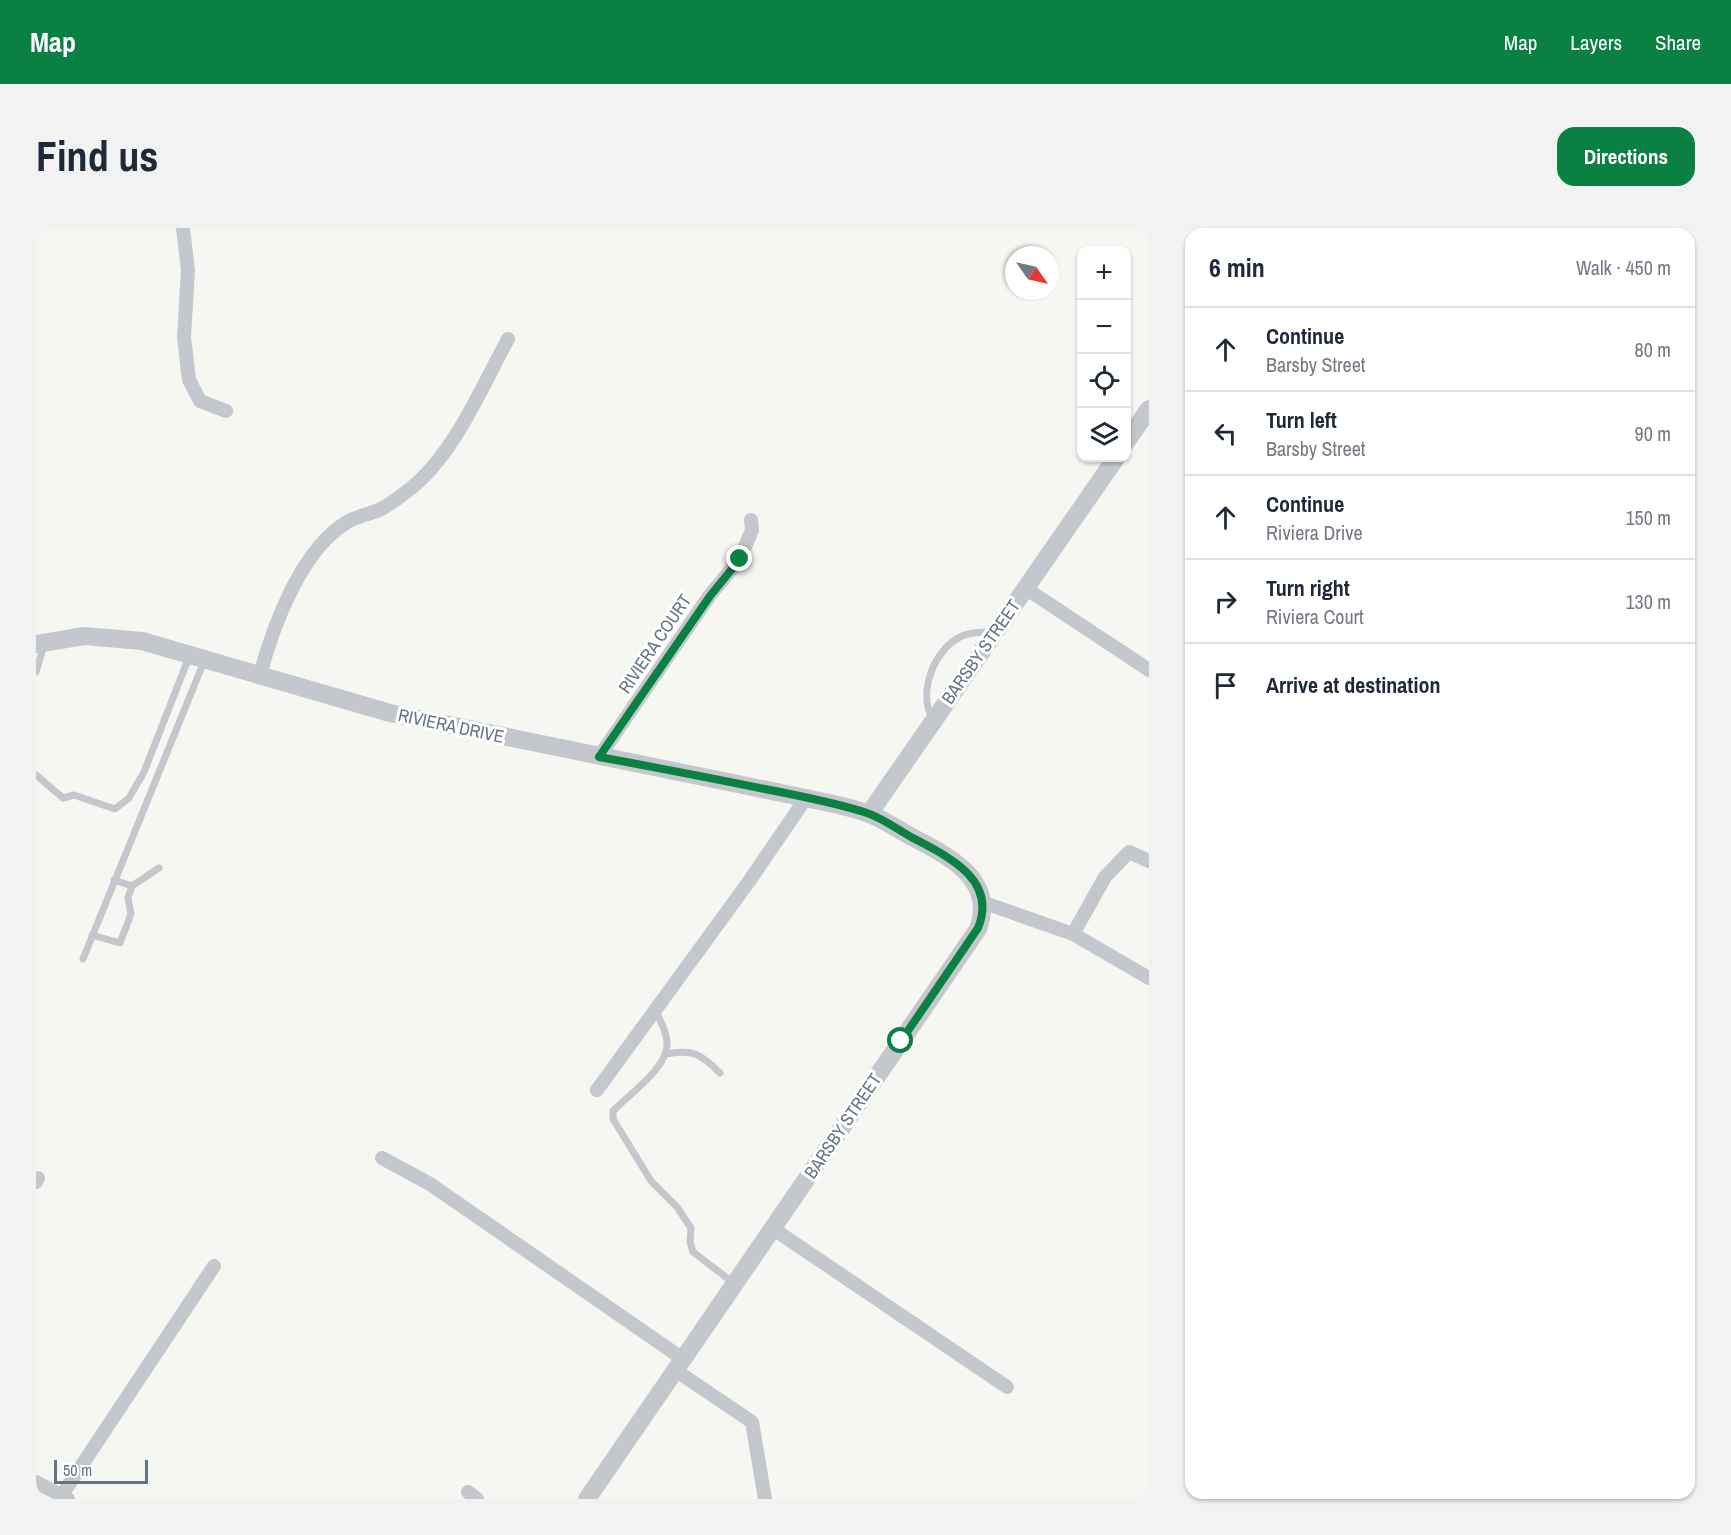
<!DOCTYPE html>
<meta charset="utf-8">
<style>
body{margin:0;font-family:"Archivo Narrow",sans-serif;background:#f2f2f3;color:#1f2937}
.controls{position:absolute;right:18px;top:18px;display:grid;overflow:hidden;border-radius:12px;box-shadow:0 2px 4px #0004}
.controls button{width:54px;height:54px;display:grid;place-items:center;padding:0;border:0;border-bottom:2px solid #e0e1e3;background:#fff;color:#1f2937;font:30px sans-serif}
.compass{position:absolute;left:969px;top:18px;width:54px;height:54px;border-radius:50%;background:#fff;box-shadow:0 2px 4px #0004;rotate:124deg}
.scale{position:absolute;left:18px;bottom:15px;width:94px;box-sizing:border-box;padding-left:6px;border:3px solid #647485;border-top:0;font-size:16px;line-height:21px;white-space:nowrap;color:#647485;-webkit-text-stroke:4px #fff;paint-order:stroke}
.stop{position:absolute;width:18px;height:18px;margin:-14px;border:4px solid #0b8043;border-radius:50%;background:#fff}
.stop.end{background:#0b8043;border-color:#fff;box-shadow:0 2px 6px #0008}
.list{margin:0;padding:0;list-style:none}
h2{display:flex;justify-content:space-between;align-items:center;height:78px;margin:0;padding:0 24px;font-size:26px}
h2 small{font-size:20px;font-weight:400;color:#747a83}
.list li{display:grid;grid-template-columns:39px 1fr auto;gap:18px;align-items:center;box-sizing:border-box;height:84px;padding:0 24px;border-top:2px solid #e0e1e3}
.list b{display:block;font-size:22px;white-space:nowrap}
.list p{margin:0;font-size:20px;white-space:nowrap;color:#747a83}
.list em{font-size:20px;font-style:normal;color:#747a83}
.icon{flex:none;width:33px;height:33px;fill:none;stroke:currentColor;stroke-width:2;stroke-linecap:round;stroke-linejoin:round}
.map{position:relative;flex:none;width:1113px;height:1271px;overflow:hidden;border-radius:18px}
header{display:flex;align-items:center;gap:36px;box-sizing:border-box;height:84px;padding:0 30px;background:#0b8043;color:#fff}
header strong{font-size:28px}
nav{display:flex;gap:33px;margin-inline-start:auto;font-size:21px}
.intro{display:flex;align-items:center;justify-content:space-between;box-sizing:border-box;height:144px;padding:0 36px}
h1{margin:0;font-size:42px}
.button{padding:15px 27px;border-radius:18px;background:#0b8043;color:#fff;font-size:21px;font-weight:700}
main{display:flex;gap:36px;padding:0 36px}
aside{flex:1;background:#fff;border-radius:18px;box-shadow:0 2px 4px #0004}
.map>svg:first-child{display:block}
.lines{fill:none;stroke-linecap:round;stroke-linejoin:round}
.service{stroke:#c4c7cb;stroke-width:7}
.minor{stroke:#c4c7cb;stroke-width:14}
.tertiary{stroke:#c4c7cb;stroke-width:18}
.route{stroke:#0b8043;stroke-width:8}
.labels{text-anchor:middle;stroke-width:6;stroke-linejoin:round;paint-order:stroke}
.street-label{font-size:18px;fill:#647485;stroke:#fff}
</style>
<header>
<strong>Map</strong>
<nav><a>Map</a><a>Layers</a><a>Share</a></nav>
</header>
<div class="intro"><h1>Find us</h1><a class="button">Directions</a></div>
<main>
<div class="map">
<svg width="1113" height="1271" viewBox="0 0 1113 1271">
<rect width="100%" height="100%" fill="#f6f6f3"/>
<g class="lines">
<path class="service" d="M 0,444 L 8,417
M 896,490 C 882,464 898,422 924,409 C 933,404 946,404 956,404
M 0,547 L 27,570 L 38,567 L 79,581 L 93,570 L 108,544 L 153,429
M 78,652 L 96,658
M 56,707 L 84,715 L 95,686 L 92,670 L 96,658 L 123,640
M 47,731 L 169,431
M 619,781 C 623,791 630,802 631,813 C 634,839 593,866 577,883 L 577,891 L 615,953 L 641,979 L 655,1000 L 654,1014 L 657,1024 L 699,1056
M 630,826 C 657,821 665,826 684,845"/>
<path class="minor" d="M 147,0 L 152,42 L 148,109 L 153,152 L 164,173 L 190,183
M 989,360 L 1113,442
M 224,447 C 237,398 266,319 313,293 C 324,287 336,286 347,280 C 358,274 370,264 380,256 C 420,221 447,157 472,111
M 563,529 L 674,367 L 704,331 L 716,302 L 715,292
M 946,674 L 1037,706 L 1113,750
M 1037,706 L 1069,649 L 1093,624 L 1113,633
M 561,862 L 714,652 L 770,570
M 346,930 L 394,956 L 647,1131
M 0,954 L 2,950
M 736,1000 L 971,1159
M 639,1142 L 716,1194 L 729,1271
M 0,1254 L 32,1271
M 432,1264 L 441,1271
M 26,1267 L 178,1038"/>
<path class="tertiary" d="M 1090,214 L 1113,181
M 0,416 L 48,408 L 106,413 L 354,485 L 770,570 C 791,575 813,578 833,586 C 847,591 861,601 874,608 C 910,627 961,650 942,701 L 551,1271
M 833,586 L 1080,230"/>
</g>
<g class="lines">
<path class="route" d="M 704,331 L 674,368 L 563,529 C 618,539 674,550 729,561 C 763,568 798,574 831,585 C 846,590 861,601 875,609 C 911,628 962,651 942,700 L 865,813"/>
</g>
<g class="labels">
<g class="street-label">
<text transform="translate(619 416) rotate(-56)" y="6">RIVIERA COURT</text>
<text transform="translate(945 424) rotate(-55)" y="6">BARSBY STREET</text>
<text transform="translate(415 498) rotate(12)" y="6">RIVIERA DRIVE</text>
<text transform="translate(807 898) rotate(-56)" y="6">BARSBY STREET</text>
</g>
</g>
</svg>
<div class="controls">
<button>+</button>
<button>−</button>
<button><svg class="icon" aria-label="locate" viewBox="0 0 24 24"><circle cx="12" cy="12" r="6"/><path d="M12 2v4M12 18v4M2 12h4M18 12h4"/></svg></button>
<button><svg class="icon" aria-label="layers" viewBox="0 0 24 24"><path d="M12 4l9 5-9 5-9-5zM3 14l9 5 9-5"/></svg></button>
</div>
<svg class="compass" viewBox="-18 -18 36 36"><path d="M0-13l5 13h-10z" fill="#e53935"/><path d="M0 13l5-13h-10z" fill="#747a83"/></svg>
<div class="scale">50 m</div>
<div class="stop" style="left:865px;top:813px"></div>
<div class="stop end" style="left:704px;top:331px"></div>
</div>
<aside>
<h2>6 min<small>Walk · 450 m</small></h2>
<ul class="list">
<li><svg class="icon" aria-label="ahead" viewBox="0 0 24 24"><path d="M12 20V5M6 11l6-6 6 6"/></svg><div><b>Continue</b><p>Barsby Street</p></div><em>80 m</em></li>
<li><svg class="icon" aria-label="left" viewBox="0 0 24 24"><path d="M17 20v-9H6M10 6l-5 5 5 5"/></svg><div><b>Turn left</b><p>Barsby Street</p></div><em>90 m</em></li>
<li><svg class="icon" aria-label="ahead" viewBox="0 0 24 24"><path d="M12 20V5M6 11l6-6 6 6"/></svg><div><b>Continue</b><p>Riviera Drive</p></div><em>150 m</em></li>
<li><svg class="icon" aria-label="right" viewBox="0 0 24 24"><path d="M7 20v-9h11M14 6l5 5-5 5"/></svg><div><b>Turn right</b><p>Riviera Court</p></div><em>130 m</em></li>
<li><svg class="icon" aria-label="arrive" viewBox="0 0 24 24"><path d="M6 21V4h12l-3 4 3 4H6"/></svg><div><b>Arrive at destination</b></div></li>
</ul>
</aside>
</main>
